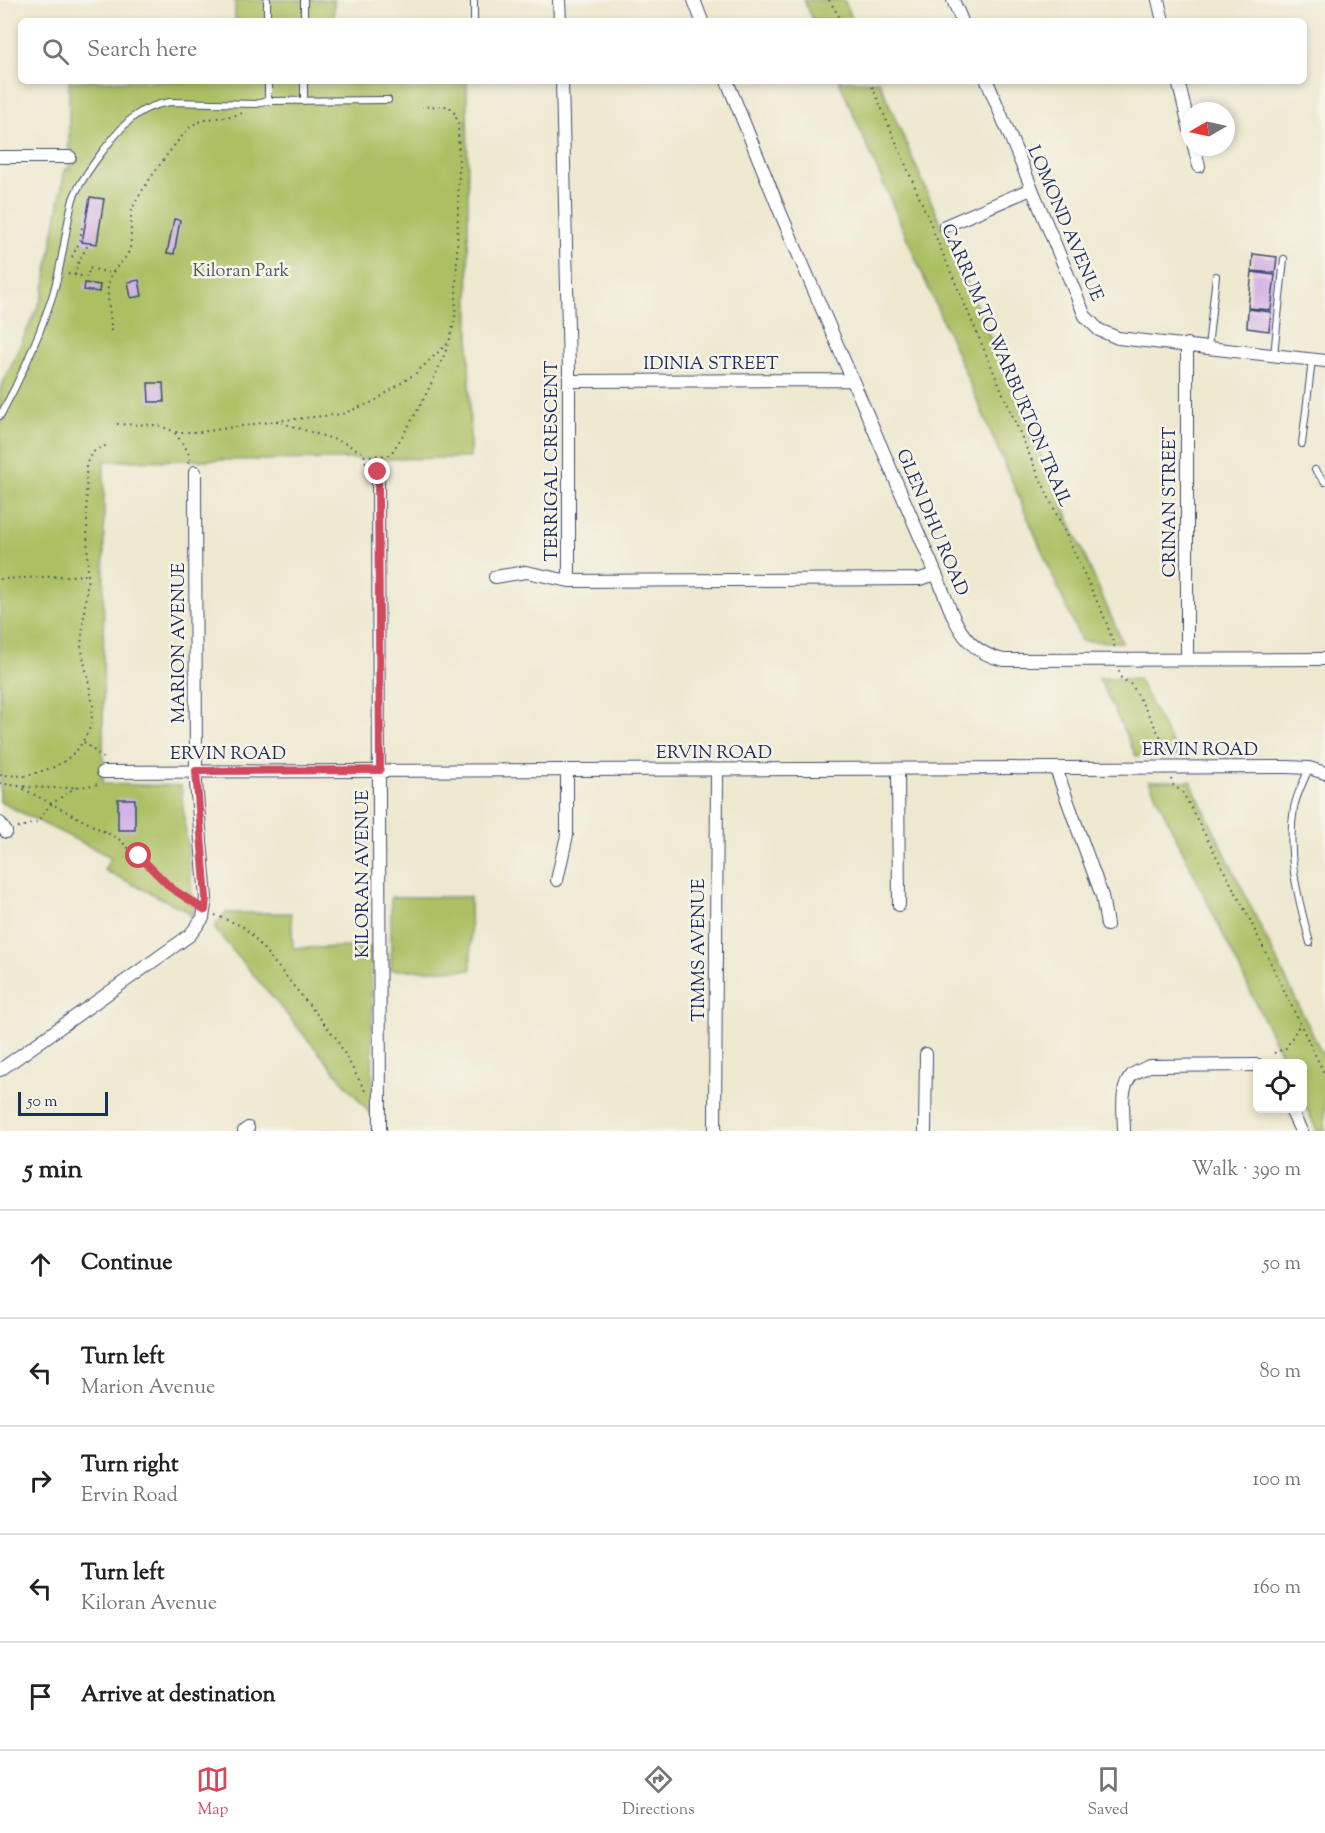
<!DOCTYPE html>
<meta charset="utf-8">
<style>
body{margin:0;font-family:"Sorts Mill Goudy",serif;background:#f6f6f6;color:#202124}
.controls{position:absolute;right:18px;bottom:18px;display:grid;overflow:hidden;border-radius:9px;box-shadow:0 3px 9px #0003}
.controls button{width:54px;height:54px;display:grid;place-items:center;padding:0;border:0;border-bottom:2px solid #e0e0e0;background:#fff;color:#202124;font:30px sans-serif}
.compass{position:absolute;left:1181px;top:102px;width:54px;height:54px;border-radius:50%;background:#fff;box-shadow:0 3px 9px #0003;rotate:261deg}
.scale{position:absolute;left:18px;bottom:15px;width:90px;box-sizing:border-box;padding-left:6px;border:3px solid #1b2f5e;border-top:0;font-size:16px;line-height:21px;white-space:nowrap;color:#1b2f5e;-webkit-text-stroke:4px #f7f3e8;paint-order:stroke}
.stop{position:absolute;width:18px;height:18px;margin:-14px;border:4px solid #d1495b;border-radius:50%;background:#fff}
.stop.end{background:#d1495b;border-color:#fff;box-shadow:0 2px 6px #0008}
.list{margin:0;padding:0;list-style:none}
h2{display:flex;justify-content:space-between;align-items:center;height:78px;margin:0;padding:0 24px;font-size:26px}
h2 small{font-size:20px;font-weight:400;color:#757577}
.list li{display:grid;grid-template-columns:39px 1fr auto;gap:18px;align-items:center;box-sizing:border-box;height:108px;padding:0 24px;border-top:2px solid #e0e0e0}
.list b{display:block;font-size:22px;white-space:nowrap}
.list p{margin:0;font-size:20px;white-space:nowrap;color:#757577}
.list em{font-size:20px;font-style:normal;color:#757577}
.icon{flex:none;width:33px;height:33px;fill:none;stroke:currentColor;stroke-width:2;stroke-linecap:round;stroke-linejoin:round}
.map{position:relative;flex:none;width:1325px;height:1131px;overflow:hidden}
.search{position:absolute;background:#fff;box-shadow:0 3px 9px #0003;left:18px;right:18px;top:18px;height:66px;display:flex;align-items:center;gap:15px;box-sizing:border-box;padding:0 21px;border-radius:9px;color:#757577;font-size:22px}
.sheet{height:618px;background:#fff}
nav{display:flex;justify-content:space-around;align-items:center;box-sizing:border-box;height:84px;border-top:2px solid #e0e0e0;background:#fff;font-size:16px;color:#757577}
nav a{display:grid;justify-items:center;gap:3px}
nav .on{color:#d1495b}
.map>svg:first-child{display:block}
.green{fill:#acc064;stroke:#647861;stroke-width:1.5}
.building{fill:#d3b2e6}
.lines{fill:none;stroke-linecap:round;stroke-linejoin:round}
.service-casing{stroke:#3b4b6f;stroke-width:8}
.minor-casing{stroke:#3b4b6f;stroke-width:14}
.path{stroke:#3b4b6f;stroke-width:2;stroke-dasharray:1.5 4.5;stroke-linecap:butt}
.service{stroke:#fff;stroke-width:6}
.minor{stroke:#fff;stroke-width:12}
.route{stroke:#d1495b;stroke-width:8}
.labels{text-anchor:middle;stroke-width:5;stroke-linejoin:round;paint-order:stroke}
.street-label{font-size:18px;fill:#1b2f5e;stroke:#f7f3e8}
.park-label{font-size:18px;fill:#465a60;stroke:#f7f3e8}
</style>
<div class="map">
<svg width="1325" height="1131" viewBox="0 0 1325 1131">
<rect width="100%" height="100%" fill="#f7f3e8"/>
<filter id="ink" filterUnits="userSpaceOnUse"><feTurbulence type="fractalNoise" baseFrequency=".0167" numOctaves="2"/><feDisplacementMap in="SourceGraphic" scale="12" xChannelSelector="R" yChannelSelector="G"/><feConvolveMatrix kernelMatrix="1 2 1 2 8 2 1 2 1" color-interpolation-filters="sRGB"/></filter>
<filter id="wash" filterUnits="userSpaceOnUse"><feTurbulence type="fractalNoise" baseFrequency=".008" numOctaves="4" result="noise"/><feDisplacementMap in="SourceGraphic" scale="24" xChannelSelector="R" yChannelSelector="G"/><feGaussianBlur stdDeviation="1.35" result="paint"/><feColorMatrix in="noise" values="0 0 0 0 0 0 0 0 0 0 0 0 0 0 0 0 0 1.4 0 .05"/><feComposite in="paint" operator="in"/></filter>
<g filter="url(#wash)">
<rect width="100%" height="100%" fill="#eee8cf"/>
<path class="green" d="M 235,0 L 334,0 L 334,21 L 235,21 Z
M 804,0 L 844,0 L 853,21 L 813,21 Z
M 69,81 L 467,81 L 470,458 L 104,461 L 103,784 L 181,786 L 194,912 L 190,917 L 189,912 L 104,870 L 111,857 L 0,802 L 0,390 L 43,295 L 65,169 L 69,169 Z
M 839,81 L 879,81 L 1122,642 L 1081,641 Z
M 1099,678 L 1138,679 L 1178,755 L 1136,756 Z
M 1149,781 L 1190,781 L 1325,1060 L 1325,1131 L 1317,1131 L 1303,1100 L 1302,1064 L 1285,1063 Z
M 391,897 L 470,897 L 471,970 L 391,970 Z
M 225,913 L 291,913 L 293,948 L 371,947 L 373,1117 L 214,928 Z"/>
<g id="blocks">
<path class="building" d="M 90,197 L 104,199 L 97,244 L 82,242 Z
M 174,219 L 180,220 L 174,254 L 167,253 Z
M 1253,254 L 1277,257 L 1275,273 L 1252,271 Z
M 1252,272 L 1275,275 L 1271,310 L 1248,308 Z
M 139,280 L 142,296 L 131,298 L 128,282 Z
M 85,283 L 100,285 L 99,292 L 84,290 Z
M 1248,309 L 1271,312 L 1269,331 L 1247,328 Z
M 148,383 L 163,383 L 164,402 L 149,402 Z
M 118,799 L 135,799 L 135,830 L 118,830 Z"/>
</g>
</g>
<g filter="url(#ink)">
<use href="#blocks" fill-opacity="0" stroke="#3b4b6f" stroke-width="1.5"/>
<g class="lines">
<g class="service-casing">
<path id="service" d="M 267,0 L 267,21
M 304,0 L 304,21
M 474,21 L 474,0
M 268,81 L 268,101
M 304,81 L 304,101
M 1208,347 L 1216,276
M 1274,355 L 1284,259
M 0,416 C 20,380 37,341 50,303 C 62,270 64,236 72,203 C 76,183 119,127 136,115 C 146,107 158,104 170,102 L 256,104 L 268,101 L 388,100
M 1302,444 L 1312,360
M 1315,470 L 1325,482
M 1309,768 C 1304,781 1296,795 1294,808 C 1286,854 1298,898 1310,943"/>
</g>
<g class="minor-casing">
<path id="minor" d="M 559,0 L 560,21
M 694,0 L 702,21
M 953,0 L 962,21
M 1158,0 L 1163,21
M 562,81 L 569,370 L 569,581 L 920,579 L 936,574
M 727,81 L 781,214 L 936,574 C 953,613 958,650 1004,660 L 1325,659
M 987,81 L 1085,316 L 1099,330 L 1118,338 L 1325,361
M 1178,81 L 1190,130
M 1194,147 L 1199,166
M 0,157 L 70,157
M 945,226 L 1031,189
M 569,381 L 852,380
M 378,472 L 380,1131
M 495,577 L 526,572 L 569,581
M 1187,659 L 1187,344
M 898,769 L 899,905
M 1056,769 L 1102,896 L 1107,925
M 103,772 L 1287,767 L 1309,768 L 1325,773
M 0,823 L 6,832
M 557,880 L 567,835 L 567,771
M 0,1070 L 190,935 L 203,918 L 206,898 L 196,783 L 195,472
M 1290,1108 L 1301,1131
M 244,1131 L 248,1128
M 715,1131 L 717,770
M 925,1131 L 926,1054
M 1124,1131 C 1124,1114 1119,1088 1132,1075 C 1137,1071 1144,1069 1149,1066 L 1258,1065"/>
</g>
<path class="path" d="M 829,0 L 842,21
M 870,81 L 932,227
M 934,233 L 1032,461 L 1106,621 L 1115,648
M 72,257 L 80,241 L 82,227
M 68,274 L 88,277 L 89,268 L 111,273
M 75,275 L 77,265 L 89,243
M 111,331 C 112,314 105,298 109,281 C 112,268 124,263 129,251 C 133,240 129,223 132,210 C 136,196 181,133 193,125 C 207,116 227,119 242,113
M 276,421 L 342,442 L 364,453 L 366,464
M 117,424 L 158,425 L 175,432 L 201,432 L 275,421 L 342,414 L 373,402 L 416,373 L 449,342 L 455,319 L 456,296 L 459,167 L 458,124 L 455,114 L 449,106 L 422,107
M 175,433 L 188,451 L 191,462 L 183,462
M 364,456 L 390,455 C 414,419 432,386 448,345
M 0,579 L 88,575
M 1119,671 L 1121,678 L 1132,685 L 1165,745 L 1168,756
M 84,742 L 105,760
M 0,775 L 27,776 L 54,767 L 65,761 L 79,748 L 91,726 L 93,705 L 81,646 L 88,575 L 86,467 C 89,453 96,448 109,445
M 1171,779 L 1172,784 L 1183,793 L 1248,916 L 1325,1075
M 0,783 C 32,789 67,790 99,784
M 18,786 L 120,840 L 170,888 L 194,903
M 18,828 L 37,822 L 50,805 L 76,787
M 215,915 L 242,926 L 252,935 L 336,1038 L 365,1091 L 368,1094
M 1274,1053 L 1286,1048 L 1300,1024"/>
<use href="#service" class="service"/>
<use href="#minor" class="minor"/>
</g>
</g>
<g class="lines" filter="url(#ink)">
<path class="route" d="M 139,856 L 171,888 L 205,910 L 206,898 L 196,771 L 380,770 L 378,472"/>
</g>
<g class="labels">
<g class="street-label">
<text transform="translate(1066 223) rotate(67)" y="6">LOMOND AVENUE</text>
<text x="711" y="369">IDINIA STREET</text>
<text transform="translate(1007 365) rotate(67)" y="6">CARRUM TO WARBURTON TRAIL</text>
<text transform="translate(551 461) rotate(-90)" y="6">TERRIGAL CRESCENT</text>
<text transform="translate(1169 502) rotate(-90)" y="6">CRINAN STREET</text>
<text transform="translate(933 522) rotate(67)" y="6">GLEN DHU ROAD</text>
<text transform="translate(178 643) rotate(-90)" y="6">MARION AVENUE</text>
<text x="1200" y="755">ERVIN ROAD</text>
<text x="714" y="758">ERVIN ROAD</text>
<text x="228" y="759">ERVIN ROAD</text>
<text transform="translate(362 874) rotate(-90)" y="6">KILORAN AVENUE</text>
<text transform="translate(698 950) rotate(-90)" y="6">TIMMS AVENUE</text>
</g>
<g class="park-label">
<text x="241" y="276">Kiloran Park</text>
</g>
</g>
</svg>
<div class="controls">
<button><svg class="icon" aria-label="locate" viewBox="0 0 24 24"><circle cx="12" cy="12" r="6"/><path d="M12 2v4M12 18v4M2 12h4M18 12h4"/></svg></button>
</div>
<svg class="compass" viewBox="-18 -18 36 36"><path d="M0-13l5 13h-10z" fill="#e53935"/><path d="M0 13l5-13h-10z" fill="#757577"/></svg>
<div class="scale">50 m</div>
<div class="stop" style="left:139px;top:856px"></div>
<div class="stop end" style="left:378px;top:472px"></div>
<div class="search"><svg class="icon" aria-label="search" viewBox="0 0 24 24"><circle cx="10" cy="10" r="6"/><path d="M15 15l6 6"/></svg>Search here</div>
</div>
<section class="sheet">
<h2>5 min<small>Walk · 390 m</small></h2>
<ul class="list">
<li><svg class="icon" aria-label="ahead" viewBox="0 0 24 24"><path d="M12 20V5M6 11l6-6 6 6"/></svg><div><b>Continue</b></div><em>50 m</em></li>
<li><svg class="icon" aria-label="left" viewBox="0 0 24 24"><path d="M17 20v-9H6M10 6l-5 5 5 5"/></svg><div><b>Turn left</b><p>Marion Avenue</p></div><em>80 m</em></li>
<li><svg class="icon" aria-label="right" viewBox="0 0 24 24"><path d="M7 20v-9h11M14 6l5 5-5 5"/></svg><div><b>Turn right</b><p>Ervin Road</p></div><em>100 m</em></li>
<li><svg class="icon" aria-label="left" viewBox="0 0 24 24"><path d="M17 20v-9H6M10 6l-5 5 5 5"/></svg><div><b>Turn left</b><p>Kiloran Avenue</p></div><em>160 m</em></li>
<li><svg class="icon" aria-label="arrive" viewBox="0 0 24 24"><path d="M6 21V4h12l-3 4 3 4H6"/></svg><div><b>Arrive at destination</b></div></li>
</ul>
</section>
<nav>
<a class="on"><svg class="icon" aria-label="map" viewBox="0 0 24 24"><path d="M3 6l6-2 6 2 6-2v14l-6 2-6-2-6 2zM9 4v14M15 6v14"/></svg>Map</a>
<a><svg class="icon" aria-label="directions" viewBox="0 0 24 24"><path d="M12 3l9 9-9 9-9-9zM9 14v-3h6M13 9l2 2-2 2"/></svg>Directions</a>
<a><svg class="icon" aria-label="saved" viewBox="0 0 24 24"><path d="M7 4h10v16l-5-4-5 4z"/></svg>Saved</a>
</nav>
